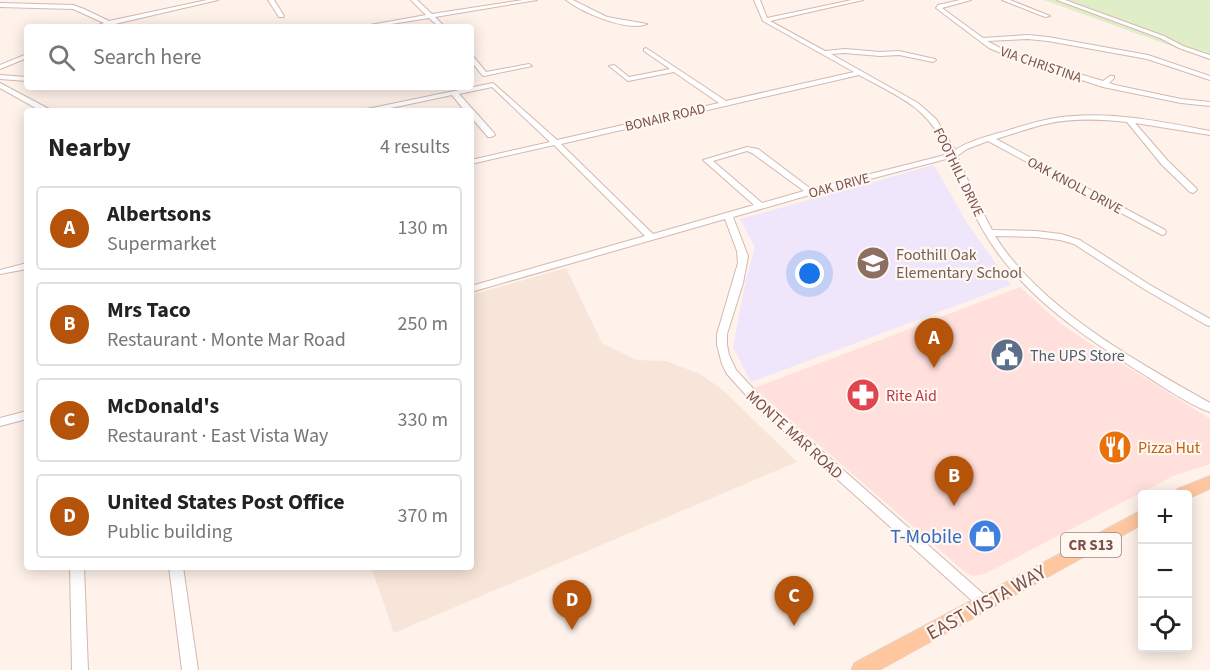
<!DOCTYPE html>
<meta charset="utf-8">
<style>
body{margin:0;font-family:"Source Sans 3",sans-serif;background:#f6f6f6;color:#222}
.controls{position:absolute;right:18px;bottom:18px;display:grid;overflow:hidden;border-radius:6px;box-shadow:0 3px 15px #0003}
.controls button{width:54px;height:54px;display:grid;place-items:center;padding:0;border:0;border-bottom:2px solid #e0e0e0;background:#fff;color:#222;font:30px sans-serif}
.you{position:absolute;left:810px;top:274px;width:21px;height:21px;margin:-15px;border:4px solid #fff;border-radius:50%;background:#1a73e8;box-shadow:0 0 0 9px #1a73e833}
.badge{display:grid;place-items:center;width:39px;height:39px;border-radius:50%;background:#b45309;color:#fff;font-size:20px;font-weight:700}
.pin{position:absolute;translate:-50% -50px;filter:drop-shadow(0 2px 3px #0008)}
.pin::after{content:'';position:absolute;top:32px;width:21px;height:18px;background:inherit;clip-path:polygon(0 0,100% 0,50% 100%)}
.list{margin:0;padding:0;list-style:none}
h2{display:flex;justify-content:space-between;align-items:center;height:78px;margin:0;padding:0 24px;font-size:26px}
h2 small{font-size:20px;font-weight:400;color:#767676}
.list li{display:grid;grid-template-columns:39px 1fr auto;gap:18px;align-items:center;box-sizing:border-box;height:84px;margin:0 12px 12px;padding:0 12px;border:2px solid #e0e0e0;border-radius:6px}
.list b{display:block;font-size:22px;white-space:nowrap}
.list p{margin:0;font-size:20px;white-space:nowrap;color:#767676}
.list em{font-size:20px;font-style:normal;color:#767676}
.icon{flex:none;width:33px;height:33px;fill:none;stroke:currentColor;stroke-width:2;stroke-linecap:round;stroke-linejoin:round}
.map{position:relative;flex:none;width:1210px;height:670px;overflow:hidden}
.search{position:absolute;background:#fff;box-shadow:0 3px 15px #0003;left:24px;top:24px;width:450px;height:66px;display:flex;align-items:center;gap:15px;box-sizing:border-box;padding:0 21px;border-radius:6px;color:#767676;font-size:22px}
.panel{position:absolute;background:#fff;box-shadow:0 3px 15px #0003;left:24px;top:108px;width:450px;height:462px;border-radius:6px}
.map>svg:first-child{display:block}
.residential{fill:#f8e5da}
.commercial{fill:#ffe0dd}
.education{fill:#efe6fb}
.green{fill:#dfeec6}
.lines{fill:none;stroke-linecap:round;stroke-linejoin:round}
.minor-casing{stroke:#d4b8b0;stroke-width:2}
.major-casing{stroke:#dacecc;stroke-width:1}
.minor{fill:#fff;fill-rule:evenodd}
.major{fill:#ffc7a0;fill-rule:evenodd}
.labels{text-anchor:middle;stroke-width:4.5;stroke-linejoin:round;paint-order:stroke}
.far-street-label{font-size:14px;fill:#7c514a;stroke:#fff7f2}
.shield{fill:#fff7f2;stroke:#a3837c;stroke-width:1.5}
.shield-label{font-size:15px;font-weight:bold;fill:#7c514a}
.education-label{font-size:16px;fill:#785e54;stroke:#fff7f2;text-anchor:start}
.service-label{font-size:16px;fill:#4e5e75;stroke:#fff7f2;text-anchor:start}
.health-label{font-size:16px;fill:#be3a42;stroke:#fff7f2;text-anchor:start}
.street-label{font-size:16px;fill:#7c514a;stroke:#fff7f2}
.food-label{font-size:16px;fill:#c56008;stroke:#fff7f2;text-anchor:start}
.near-shop-label{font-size:20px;fill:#366cbe;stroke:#fff7f2;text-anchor:end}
.near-street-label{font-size:20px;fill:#7c514a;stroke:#fff7f2}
</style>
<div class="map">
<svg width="1210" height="670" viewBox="0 0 1210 670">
<rect width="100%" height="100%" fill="#fef2ea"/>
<path class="residential" d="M 566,268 L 602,343 L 637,360 L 666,361 L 700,374 L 723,390 L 797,462 L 394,633 L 371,567 L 471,567 L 471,295 Z"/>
<path class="commercial" d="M 1020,287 L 1060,323 L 1083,339 L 1210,419 L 1210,464 L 1173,476 L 985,574 L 973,576 L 966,573 L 754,388 Z"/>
<path class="education" d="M 934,165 L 967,223 L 1011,285 L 751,382 L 733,347 L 746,279 L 755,247 L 740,219 Z"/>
<path class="green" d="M 1044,0 L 1210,0 L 1210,60 Z"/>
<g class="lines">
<g class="minor-casing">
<path id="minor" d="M 207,0 L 218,0 L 102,27 L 93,27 L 104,23 L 73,9 L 0,7 L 0,3 L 73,5 L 84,9 L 109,21 Z
M 268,0 L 274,0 L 284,16 L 283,17 L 279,17 Z
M 411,0 L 417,0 L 432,14 L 523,0 L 537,0 L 435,17 L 445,27 L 439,27 L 429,18 L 373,27 L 359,27 L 426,15 Z
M 566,0 L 573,0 L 607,17 L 647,24 C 627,32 583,13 566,0 Z
M 754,0 L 760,0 L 767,18 L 852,0 L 863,0 L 770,21 L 825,51 L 845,49 L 880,52 L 899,51 L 935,59 L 936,60 L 933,62 L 899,55 L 880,56 L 845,53 L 831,54 L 918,103 L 936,119 L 955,150 C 969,141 985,137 1002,132 C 1019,127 1037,121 1055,118 C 1106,110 1160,121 1210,131 L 1210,135 L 1135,123 L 1168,161 L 1196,188 L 1197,190 L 1193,193 L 1190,192 L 1162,165 L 1127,122 C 1100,119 1073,118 1046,124 C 1029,128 1013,134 996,139 L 1165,230 L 1166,232 L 1165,234 L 1162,235 L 988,141 L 967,149 L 957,156 L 978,203 L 992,230 L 1036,231 L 1061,234 L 1080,240 L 1150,285 L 1210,319 L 1210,326 L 1206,325 L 1144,289 L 1074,244 L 1060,240 L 1036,237 L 995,236 C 1041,309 1136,361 1210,403 L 1210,412 C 1191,406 1160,385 1143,374 C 1086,338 1026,298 989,240 C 973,215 962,186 950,158 L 813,194 L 733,217 L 748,256 L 743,283 L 727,334 L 727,345 L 729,355 L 736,370 L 762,398 L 989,599 L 991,603 L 989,607 L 984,609 L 979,607 L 754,404 L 727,374 L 722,364 L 717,345 L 717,334 L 738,263 L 737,251 L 725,219 L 471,292 L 471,286 L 645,236 L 554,145 L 471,164 L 471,160 L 550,142 L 492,87 L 459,94 L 494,133 L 495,135 L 491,137 L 488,137 L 471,117 L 471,111 L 465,111 L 452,95 L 377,111 L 363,111 L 367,109 L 493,83 L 557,140 L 719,103 L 674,72 L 628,81 L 609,66 L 614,65 L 629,77 L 670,69 L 644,51 L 644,49 L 646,48 L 726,101 L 854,72 L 763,21 ZM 859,75 C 902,99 928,106 949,154 L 811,189 L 758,149 L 747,147 L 703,160 L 754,205 L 653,234 L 561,144 ZM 747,151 L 752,153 L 804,191 L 762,203 L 713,161 Z
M 960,0 L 971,0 L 942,8 L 983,38 L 1028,35 L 1048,37 L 1148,55 L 1210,76 L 1210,80 L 1147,59 L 1048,41 L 1028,39 L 987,41 L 1012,54 L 1103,81 L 1110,76 L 1114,76 L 1114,78 L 1109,83 L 1115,85 L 1181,99 L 1210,102 L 1210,106 L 1181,103 L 1103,87 L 1008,56 L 989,48 L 936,8 L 938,5 Z
M 1002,0 L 1010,0 L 1050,16 L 1045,17 Z
M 1057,0 L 1065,0 L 1164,36 L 1183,46 L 1210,55 L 1210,59 L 1179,48 L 1160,38 Z
M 27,54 L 27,58 L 0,69 L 0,65 Z
M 471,55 L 473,56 L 486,72 L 529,64 L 532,66 L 484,76 L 482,75 L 471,61 Z
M 0,75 L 27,77 L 27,81 L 0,79 Z
M 0,83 L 49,109 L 50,111 L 41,111 L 0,88 Z
M 27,263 L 27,269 L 0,274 L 0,270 Z
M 27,411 L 27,419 L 0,426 L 0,418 Z
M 70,567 L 84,567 L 88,670 L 72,670 Z
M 169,567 L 183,567 L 198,670 L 182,670 Z"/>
</g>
<g class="major-casing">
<path id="major" d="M 1210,476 L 1210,489 L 1188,499 L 1188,494 L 1175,494 L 1177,489 Z
M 1142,510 L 1142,525 L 880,670 L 851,670 L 854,663 Z"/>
</g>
<use href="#minor" class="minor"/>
<use href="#major" class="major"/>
</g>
<defs>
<g id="school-disc" transform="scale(1.725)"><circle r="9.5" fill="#8d6e63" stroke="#fff7f2"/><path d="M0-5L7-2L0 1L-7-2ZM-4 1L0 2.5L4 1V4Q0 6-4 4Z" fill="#fff"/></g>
<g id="civic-disc" transform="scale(1.725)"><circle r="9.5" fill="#5c6f8a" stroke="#fff7f2"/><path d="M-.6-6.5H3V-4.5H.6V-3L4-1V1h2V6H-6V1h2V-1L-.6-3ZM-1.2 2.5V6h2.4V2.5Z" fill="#fff"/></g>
<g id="pharmacy-disc" transform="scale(1.725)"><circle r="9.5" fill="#e0444e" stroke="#fff7f2"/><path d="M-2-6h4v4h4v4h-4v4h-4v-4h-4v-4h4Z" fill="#fff"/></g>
<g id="restaurant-disc" transform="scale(1.725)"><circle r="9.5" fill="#e8710a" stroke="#fff7f2"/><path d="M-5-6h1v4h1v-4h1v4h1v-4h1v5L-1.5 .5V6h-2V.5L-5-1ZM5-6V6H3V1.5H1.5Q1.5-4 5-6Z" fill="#fff"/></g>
<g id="shop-disc" transform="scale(1.725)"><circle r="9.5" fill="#3f7fe0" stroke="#fff7f2"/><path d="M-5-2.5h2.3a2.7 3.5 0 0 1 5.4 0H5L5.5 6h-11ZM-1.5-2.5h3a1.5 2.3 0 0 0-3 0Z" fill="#fff"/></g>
</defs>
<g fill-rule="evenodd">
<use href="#school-disc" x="873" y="263"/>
<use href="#civic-disc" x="1007" y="355"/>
<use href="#pharmacy-disc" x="863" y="395"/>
<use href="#restaurant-disc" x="1115" y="447"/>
<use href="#shop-disc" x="985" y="536"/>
</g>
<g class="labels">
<g class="far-street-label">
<text transform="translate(1041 64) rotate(19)" y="5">VIA CHRISTINA</text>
<text transform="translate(665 117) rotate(-13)" y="5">BONAIR ROAD</text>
<text transform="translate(959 172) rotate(64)" y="5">FOOTHILL DRIVE</text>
<text transform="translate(839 185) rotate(-15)" y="5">OAK DRIVE</text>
<text transform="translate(1075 185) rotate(28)" y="5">OAK KNOLL DRIVE</text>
</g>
<rect class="shield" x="1061" y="533" width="60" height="24" rx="4.5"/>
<g class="shield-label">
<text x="1091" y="550">CR S13</text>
</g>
<g class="education-label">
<text x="896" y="260">Foothill Oak<tspan x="896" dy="18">Elementary School</tspan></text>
</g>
<g class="service-label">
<text x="1030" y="361">The UPS Store</text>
</g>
<g class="health-label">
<text x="886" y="401">Rite Aid</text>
</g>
<g class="street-label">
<text transform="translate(795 434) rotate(42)" y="6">MONTE MAR ROAD</text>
</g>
<g class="food-label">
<text x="1138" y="453">Pizza Hut</text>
</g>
<g class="near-shop-label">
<text x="962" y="543">T-Mobile</text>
</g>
<g class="near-street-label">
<text transform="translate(986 602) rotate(-29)" y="7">EAST VISTA WAY</text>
</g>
</g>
</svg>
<div class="controls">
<button>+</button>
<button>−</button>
<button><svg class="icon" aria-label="locate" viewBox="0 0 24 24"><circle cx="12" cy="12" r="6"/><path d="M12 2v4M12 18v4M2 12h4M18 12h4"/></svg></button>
</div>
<div class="you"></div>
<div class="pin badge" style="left:934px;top:368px">A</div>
<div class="pin badge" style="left:954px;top:506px">B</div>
<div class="pin badge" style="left:794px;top:626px">C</div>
<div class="pin badge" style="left:572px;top:630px">D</div>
<div class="search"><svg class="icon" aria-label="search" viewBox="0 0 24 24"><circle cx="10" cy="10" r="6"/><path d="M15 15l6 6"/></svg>Search here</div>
<section class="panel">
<h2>Nearby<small>4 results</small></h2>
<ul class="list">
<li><span class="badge">A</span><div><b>Albertsons</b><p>Supermarket</p></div><em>130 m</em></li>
<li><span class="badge">B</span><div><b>Mrs Taco</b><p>Restaurant · Monte Mar Road</p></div><em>250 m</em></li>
<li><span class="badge">C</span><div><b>McDonald's</b><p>Restaurant · East Vista Way</p></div><em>330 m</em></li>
<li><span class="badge">D</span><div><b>United States Post Office</b><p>Public building</p></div><em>370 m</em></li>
</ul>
</section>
</div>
